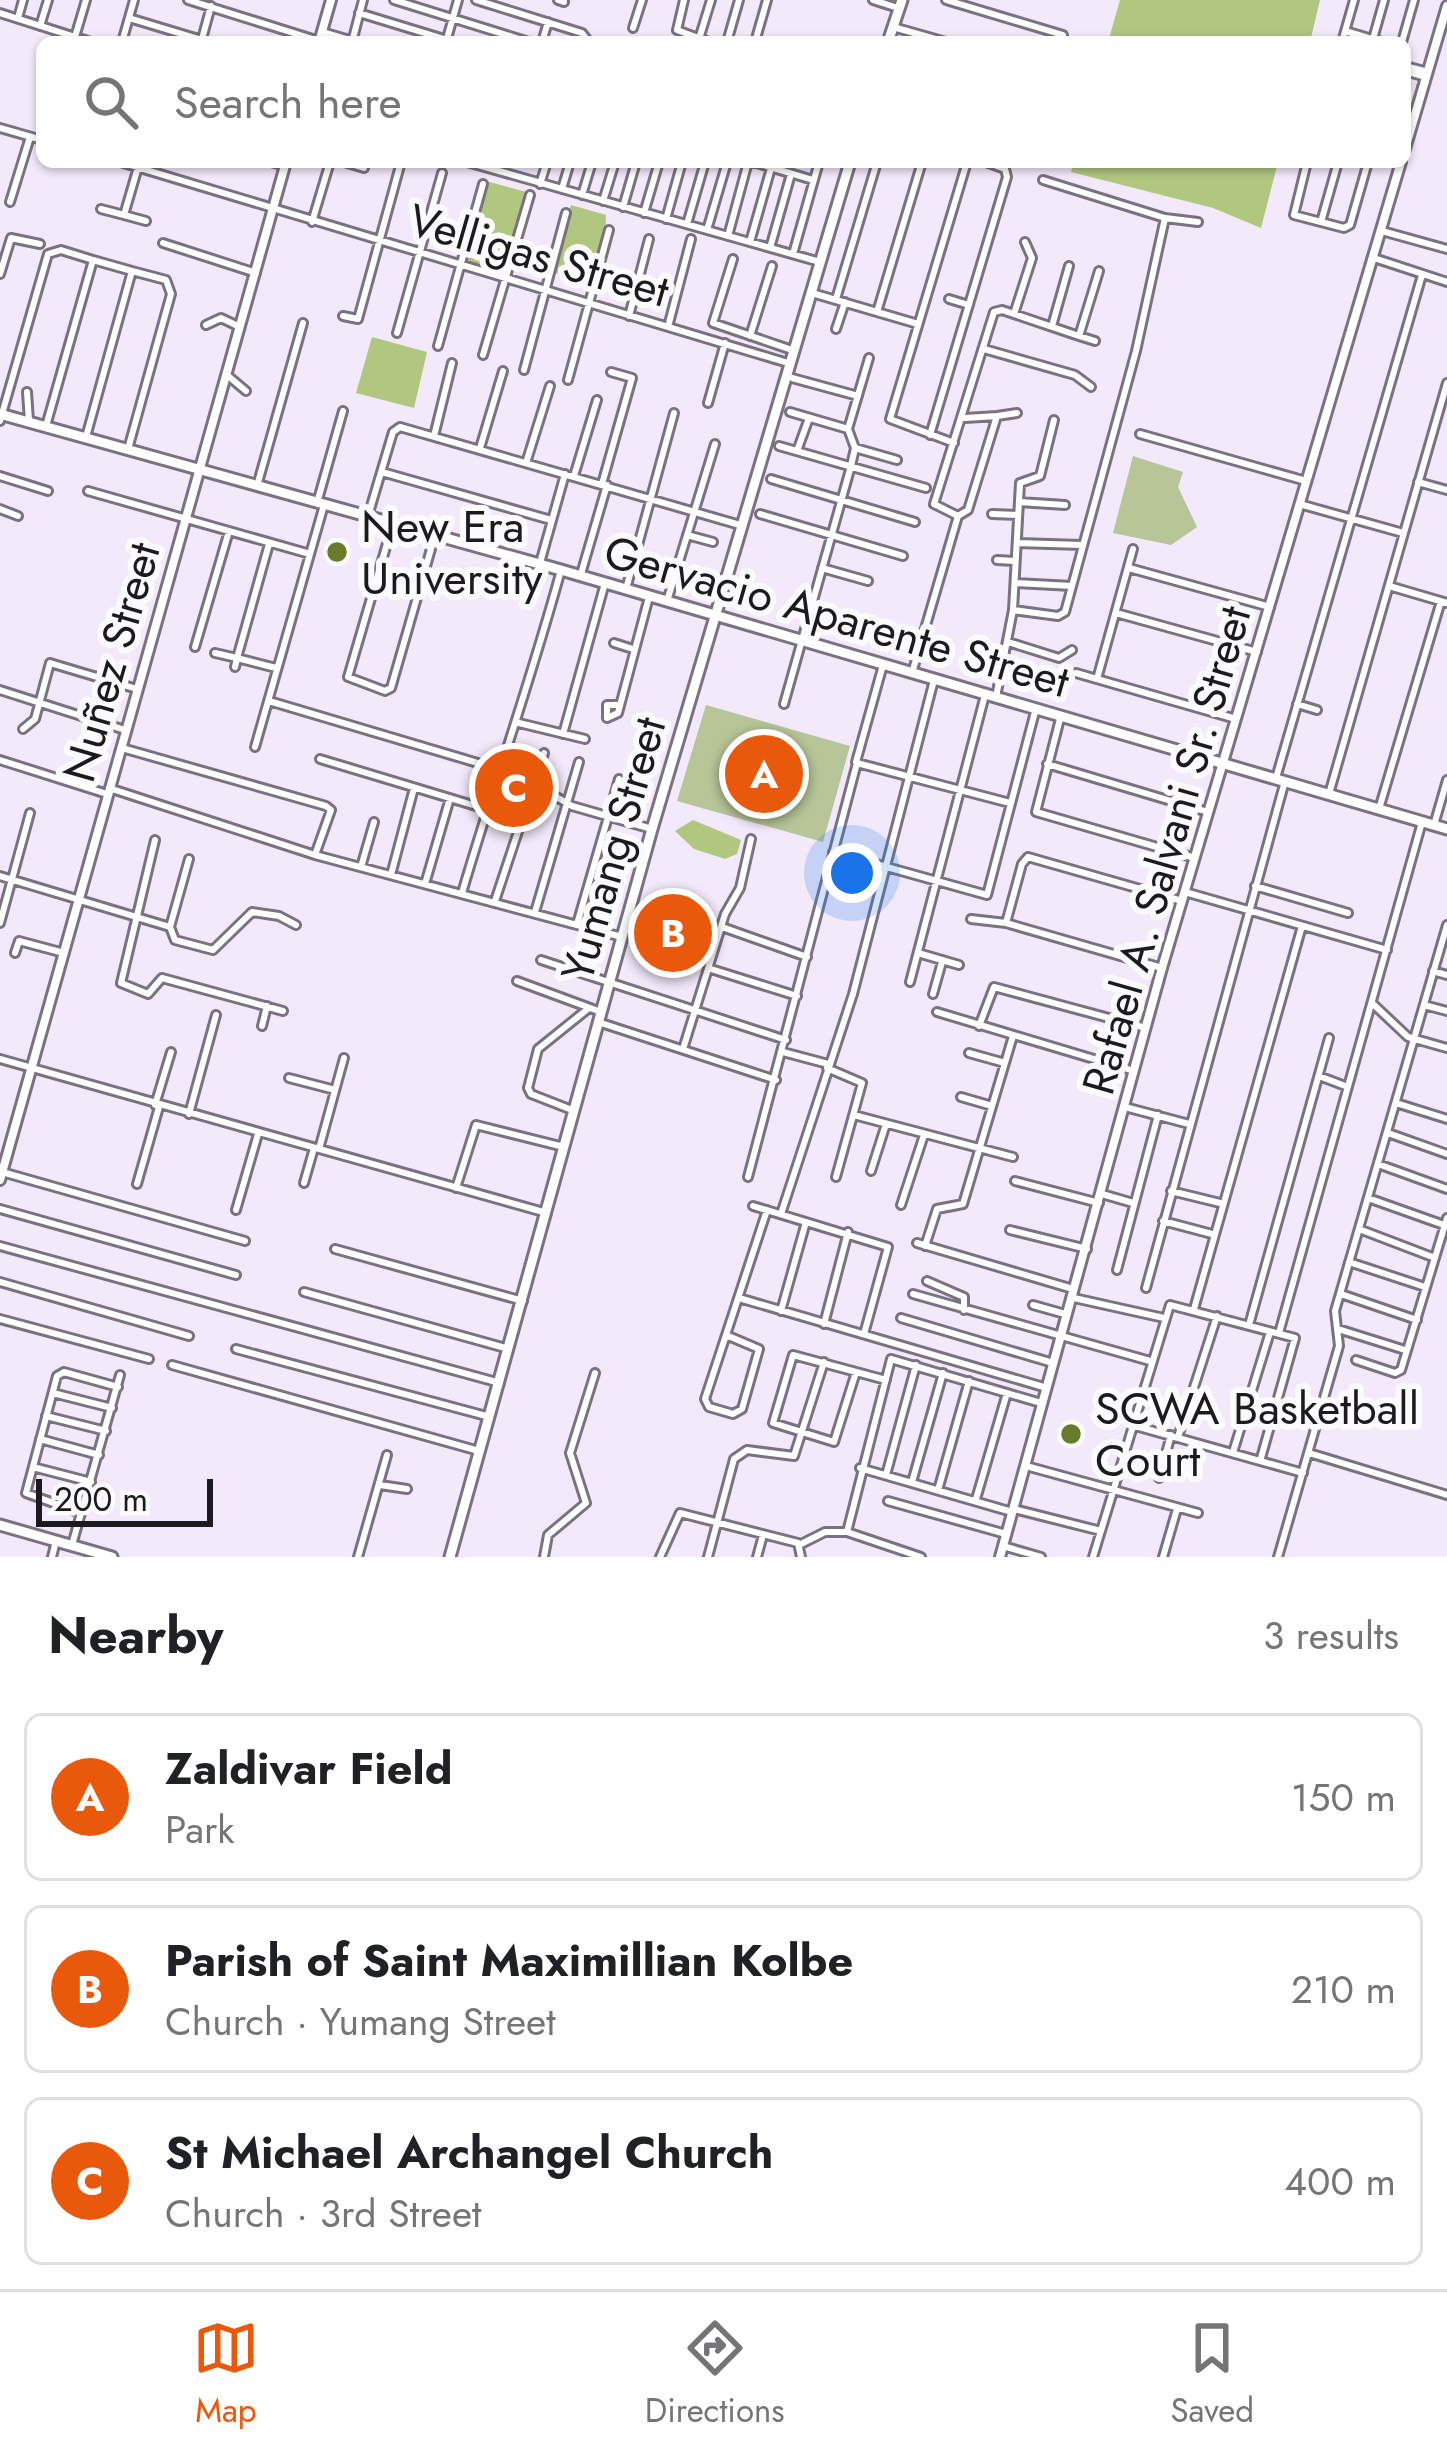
<!DOCTYPE html>
<meta charset="utf-8">
<style>
body{margin:0;font-family:Jost,sans-serif;background:#f2f2f2;color:#202124}
.scale{position:absolute;left:36px;bottom:30px;width:177px;box-sizing:border-box;padding-left:12px;border:6px solid #1c191f;border-top:0;font-size:33px;line-height:42px;white-space:nowrap;color:#1c191f;-webkit-text-stroke:9px #fbfafd;paint-order:stroke}
.you{position:absolute;left:852px;top:873px;width:42px;height:42px;margin:-30px;border:9px solid #fff;border-radius:50%;background:#1a73e8;box-shadow:0 0 0 18px #1a73e833}
.badge{display:grid;place-items:center;width:78px;height:78px;border-radius:50%;background:#ea580c;color:#fff;font-size:39px;font-weight:700}
.pin{position:absolute;translate:-50% -50%;border:6px solid #fff;box-shadow:0 3px 12px #0006}
.list{margin:0;padding:0;list-style:none}
h2{display:flex;justify-content:space-between;align-items:center;height:156px;margin:0;padding:0 48px;font-size:51px}
h2 small{font-size:39px;font-weight:400;color:#757577}
.list li{display:grid;grid-template-columns:78px 1fr auto;gap:36px;align-items:center;box-sizing:border-box;height:168px;margin:0 24px 24px;padding:0 24px;border:3px solid #e0e0e0;border-radius:18px}
.list b{display:block;font-size:45px;white-space:nowrap}
.list p{margin:0;font-size:39px;white-space:nowrap;color:#757577}
.list em{font-size:39px;font-style:normal;color:#757577}
.icon{flex:none;width:66px;height:66px;fill:none;stroke:currentColor;stroke-width:2;stroke-linecap:round;stroke-linejoin:round}
.map{position:relative;flex:none;width:1447px;height:1557px;overflow:hidden}
.search{position:absolute;background:#fff;box-shadow:0 3px 9px #0004;left:36px;right:36px;top:36px;height:132px;display:flex;align-items:center;gap:30px;box-sizing:border-box;padding:0 42px;border-radius:18px;color:#757577;font-size:45px}
.sheet{height:732px;background:#fff}
nav{display:flex;justify-content:space-around;align-items:center;box-sizing:border-box;height:168px;border-top:3px solid #e0e0e0;background:#fff;font-size:33px;color:#757577}
nav a{display:grid;justify-items:center;gap:6px}
nav .on{color:#ea580c}
.map>svg:first-child{display:block}
.green{fill:#b7c598}
.forest{fill:#b1c67f}
.lines{fill:none;stroke-linecap:round;stroke-linejoin:round}
.minor-casing{stroke:#7a7281;stroke-width:12}
.tertiary-casing{stroke:#7a7281;stroke-width:14}
.secondary-casing{stroke:#7a7281;stroke-width:15}
.minor{stroke:#fff;stroke-width:6}
.tertiary{stroke:#fff;stroke-width:8}
.secondary{stroke:#fff;stroke-width:9}
.poi-dot{fill:#687c2c;stroke:#fbfafd;stroke-width:4.5}
.labels{text-anchor:middle;stroke-width:12;stroke-linejoin:round;paint-order:stroke}
.street-label{font-size:45px;fill:#1c191f;stroke:#fbfafd}
.poi-label{font-size:45px;fill:#1c191f;stroke:#fbfafd;text-anchor:start}
</style>
<div class="map">
<svg width="1447" height="1557" viewBox="0 0 1447 1557">
<rect width="100%" height="100%" fill="#f2e9fa"/>
<path class="green" d="M 1133,456 L 1183,472 L 1178,487 L 1197,527 L 1171,545 L 1113,533 Z
M 706,705 L 850,746 L 823,842 L 677,801 Z"/>
<path class="forest" d="M 1120,0 L 1320,0 L 1310,42 L 1108,42 Z
M 1074,162 L 1278,162 L 1261,228 L 1213,208 L 1071,172 Z
M 486,181 L 530,193 L 503,278 L 462,266 Z
M 571,205 L 606,215 L 605,247 L 573,277 L 551,272 Z
M 372,337 L 427,352 L 414,408 L 356,393 Z
M 693,820 L 741,840 L 737,854 L 725,859 L 694,849 L 675,831 Z"/>
<g class="lines">
<g class="minor-casing">
<path id="minor" d="M 188,0 L 319,41
M 394,0 L 529,42
M 476,0 L 582,33 L 589,42
M 558,0 L 564,2
M 684,0 L 677,30 L 709,42
M 873,0 L 898,8
M 946,0 L 1063,35
M 0,13 L 91,42
M 359,13 L 454,42
M 18,18 L 23,0
M 129,18 L 202,40
M 40,26 L 48,0
M 893,27 L 946,42
M 633,28 L 642,0
M 1345,31 L 1382,42
M 322,32 L 353,41
M 75,37 L 86,0
M 202,39 L 211,6
M 699,39 L 711,0
M 1373,39 L 1384,0
M 122,42 L 134,0
M 352,42 L 363,0
M 446,42 L 458,0
M 542,42 L 548,22
M 727,42 L 739,0
M 755,42 L 767,0
M 1342,42 L 1354,0
M 1402,42 L 1414,0
M 1405,66 L 1428,72
M 1405,71 L 1426,77
M 0,128 L 42,140
M 120,162 L 788,363
M 271,162 L 285,166
M 344,162 L 364,168
M 467,162 L 820,262
M 753,162 L 813,180
M 1307,162 L 1294,215 L 1344,228 L 1350,225 L 1368,162
M 1043,180 L 1165,218
M 540,184 L 547,162
M 562,189 L 570,162
M 582,195 L 592,162
M 603,201 L 615,162
M 10,202 L 30,137
M 623,207 L 636,162
M 101,209 L 124,215 L 138,167
M 644,213 L 659,162
M 124,215 L 146,221
M 666,219 L 682,162
M 312,222 L 330,162
M 1321,222 L 1338,162
M 687,224 L 705,162
M 707,230 L 727,162
M 1382,231 L 1447,249
M 728,236 L 748,162
M 750,242 L 771,168
M 163,243 L 256,273
M 770,248 L 791,174
M 793,254 L 819,162
M 1374,258 L 1447,282
M 733,259 L 713,323 L 792,350
M 0,274 L 11,238 L 40,244
M 812,293 L 918,324
M 836,299 L 877,162
M 949,299 L 969,305
M 877,312 L 922,162
M 1014,314 L 1032,258 L 1025,242
M 343,316 L 358,319 L 401,162
M 629,316 L 649,239
M 206,325 L 221,318 L 240,327
M 1052,326 L 1069,266
M 668,327 L 691,239
M 836,329 L 845,302
M 397,333 L 442,173
M 750,336 L 772,266
M 1079,336 L 1095,341
M 438,346 L 483,184
M 984,349 L 1075,375 L 1091,387
M 483,355 L 530,195
M 524,370 L 566,213
M 227,375 L 246,391
M 792,378 L 858,396
M 568,380 L 609,230
M 27,392 L 29,421
M 708,403 L 725,343
M 790,412 L 848,429
M 965,418 L 997,416
M 0,421 L 48,254 L 61,250 L 93,260
M 46,426 L 93,260 L 132,271
M 1140,434 L 1306,481
M 930,435 L 1007,177 L 1005,169 L 986,162
M 434,436 L 452,363
M 86,437 L 132,271 L 166,280 L 171,294 L 128,449
M 954,443 L 890,419 L 967,162
M 779,446 L 926,488
M 480,448 L 503,371
M 855,448 L 897,460
M 797,451 L 809,418
M 526,463 L 550,386
M 382,472 L 551,520
M 0,476 L 48,491
M 574,476 L 597,400
M 771,479 L 915,522
M 1418,482 L 1447,490
M 602,484 L 632,378 L 611,372
M 257,486 L 303,323
M 88,491 L 310,554
M 1019,502 L 1065,505
M 317,503 L 343,411
M 1303,505 L 1403,533
M 0,509 L 18,516
M 760,514 L 903,556
M 992,514 L 1018,515
M 368,516 L 393,432 L 400,427 L 740,525
M 958,516 L 934,504 L 994,312 L 1002,310 L 1079,336 L 1099,271
M 393,523 L 348,677 L 385,691 L 391,688 L 435,535
M 687,535 L 713,542
M 1017,543 L 1082,545
M 997,560 L 1015,561
M 540,563 L 565,474
M 822,568 L 868,581
M 1129,568 L 1270,607
M 581,574 L 607,485
M 1015,583 L 1072,586
M 1389,586 L 1447,603
M 626,589 L 674,413
M 667,601 L 715,444
M 1013,610 L 1058,616 L 1065,612 L 1136,351 L 1165,218 L 1198,222
M 1116,613 L 1257,652
M 1008,642 L 1059,658 L 1072,650
M 614,643 L 633,649
M 195,647 L 229,531
M 215,653 L 237,658 L 269,544
M 235,667 L 237,658 L 276,668
M 912,673 L 958,516 L 968,510 L 997,416 L 1017,413
M 1076,673 L 1236,719
M 1097,679 L 1133,549
M 0,690 L 125,730
M 996,697 L 1013,610 L 1020,483 L 1040,476 L 1054,420
M 269,701 L 498,769
M 784,704 L 851,466 L 855,448 L 848,429 L 869,358
M 1297,704 L 1317,710
M 1061,715 L 1036,812 L 1195,858
M 607,718 L 618,713 L 649,597
M 607,718 L 607,705 L 618,705
M 519,723 L 585,739
M 23,729 L 35,719 L 50,663 L 137,689
M 563,734 L 605,583
M 255,747 L 324,505
M 122,748 L 326,806 L 331,810 L 315,855
M 320,759 L 486,809
M 0,760 L 107,794
M 856,762 L 883,665
M 1047,764 L 1208,812
M 1276,778 L 1422,275
M 534,784 L 572,806 L 652,829
M 109,788 L 315,855 L 622,937
M 1329,794 L 1447,383
M 1379,809 L 1441,601
M 1434,825 L 1447,780
M 155,840 L 121,983 L 148,994 L 162,978 L 283,1011
M 833,852 L 987,895 L 1036,708
M 189,859 L 170,927 L 175,940 L 213,950 L 252,912 L 279,916 L 296,925
M 361,867 L 374,822
M 391,875 L 414,788
M 0,876 L 170,927
M 425,884 L 450,798
M 1255,886 L 1348,913
M 1185,892 L 1387,950
M 462,893 C 494,784 531,680 561,570
M 495,901 L 544,753
M 535,912 L 579,762
M 971,919 L 1006,923 L 1162,968
M 0,923 L 30,813
M 1006,923 L 1022,864 L 1028,857 L 1182,901
M 577,924 L 619,779
M 722,927 L 807,957
M 15,953 L 19,941 L 64,953
M 918,953 L 959,965
M 541,960 L 786,1040
M 711,969 L 797,996
M 1433,971 L 1447,975
M 517,981 L 601,1012
M 910,982 L 985,695
M 933,994 L 942,962
M 1372,1003 L 1408,1037 L 1447,1048
M 1424,1005 L 1447,1011
M 937,1012 L 1134,1071
M 598,1022 L 776,1080
M 262,1026 L 267,1006
M 979,1026 L 994,987 L 1146,1028
M 683,1049 L 725,914 L 740,888 L 751,839
M 783,1052 L 828,1064
M 969,1053 L 1005,1063
M 0,1059 L 547,1213
M 827,1068 L 862,1083 L 836,1177
M 1319,1076 L 1348,1087
M 289,1078 L 335,1090
M 961,1097 L 992,1106
M 1396,1103 L 1447,1119
M 155,1105 L 171,1052
M 1125,1107 L 1189,1124
M 572,1110 L 531,1094 L 528,1088 L 538,1049 L 589,1008
M 189,1114 L 216,1015
M 854,1115 L 1013,1157
M 1388,1133 L 1447,1154
M 319,1149 L 344,1058
M 1378,1164 L 1447,1189
M 871,1171 L 886,1124
M 2,1172 L 245,1241
M 748,1177 L 857,763 L 1010,803
M 1015,1181 L 1099,1203
M 304,1183 L 314,1148
M 137,1184 L 159,1107
M 456,1188 L 476,1125 L 564,1147
M 1171,1191 L 1220,1203
M 1102,1194 L 1133,1203
M 1368,1198 L 1444,1225
M 901,1205 L 924,1135
M 753,1206 L 888,1247 L 864,1334
M 0,1209 L 236,1275
M 236,1210 L 258,1134
M 781,1214 L 853,994 L 934,680
M 1163,1221 L 1212,1234
M 1359,1229 L 1435,1258
M 1010,1230 L 1087,1249
M 917,1243 L 1073,1289
M 0,1246 L 500,1383
M 925,1246 L 937,1209 L 963,1204 L 1013,1036
M 335,1249 L 523,1301
M 1349,1262 L 1425,1287
M 1117,1270 L 1158,1115
M 927,1281 L 964,1297 L 964,1310
M 0,1282 L 189,1336
M 1146,1288 L 1285,781
M 304,1292 L 509,1349
M 913,1294 L 1150,1361
M 1341,1294 L 1417,1320
M 739,1298 L 1047,1388
M 1074,1298 L 1164,1318
M 1033,1305 L 1065,1314
M 1194,1309 L 1302,926
M 781,1311 L 806,1222
M 901,1318 L 1053,1363
M 0,1319 L 149,1359
M 824,1324 L 848,1232
M 1249,1325 L 1329,1038
M 1338,1329 L 1405,1350
M 1279,1333 L 1422,822
M 726,1335 L 759,1349 L 742,1409 L 733,1414 L 709,1407 L 705,1399 L 767,1210
M 236,1349 L 490,1417
M 1356,1360 L 1395,1373 L 1401,1370 L 1447,1218
M 172,1365 L 479,1451
M 856,1372 L 834,1442 L 773,1423 L 793,1355 L 886,1380
M 53,1393 L 112,1408
M 46,1416 L 106,1431
M 1132,1425 L 1303,1473
M 1178,1437 L 1217,1316
M 40,1439 L 99,1455
M 1234,1449 L 1270,1332
M 1309,1453 L 1447,1495
M 1026,1466 L 1198,1513
M 33,1467 L 91,1482
M 860,1468 L 1012,1512
M 886,1475 L 916,1365
M 1159,1478 L 1171,1435
M 912,1482 L 943,1373
M 380,1485 L 407,1489
M 938,1490 L 969,1381
M 976,1499 L 1007,1393
M 888,1501 L 1006,1534
M 1014,1509 L 1101,1531
M 81,1513 L 26,1493 L 57,1376 L 64,1372 L 118,1387
M 801,1544 L 825,1532 L 847,1532
M 72,1545 L 120,1375
M 1003,1546 L 1041,1557
M 52,1557 L 56,1541
M 358,1557 L 387,1455
M 544,1557 L 548,1535 L 586,1503 L 570,1453 L 595,1373
M 660,1557 L 680,1513 L 798,1543 L 801,1557
M 708,1557 L 734,1459 L 747,1450 L 794,1456 L 824,1362
M 757,1557 L 763,1535
M 921,1557 L 847,1532 L 891,1359 L 1041,1403
M 1093,1557 L 1170,1305 L 1295,1338 L 1261,1458
M 1163,1557 L 1177,1509
M 1278,1557 L 1339,1346 L 1335,1311 L 1447,925"/>
</g>
<g class="tertiary-casing">
<path id="tertiary" d="M 319,42 L 331,0
M 1405,149 L 1447,6
M 0,1180 L 286,162
M 1000,1557 L 1162,968 L 1401,162"/>
</g>
<g class="secondary-casing">
<path id="secondary" d="M 888,42 L 902,0
M 0,414 L 561,570 L 1447,829
M 0,1525 L 112,1557
M 450,1557 L 652,829 L 850,162"/>
</g>
<use href="#minor" class="minor"/>
<use href="#tertiary" class="tertiary"/>
<use href="#secondary" class="secondary"/>
</g>
<g class="poi-dot">
<circle cx="337" cy="552" r="12"/>
<circle cx="1071" cy="1434" r="12"/>
</g>
<g class="labels">
<g class="street-label">
<text transform="translate(539 255) rotate(16)" y="16">Velligas Street</text>
<text transform="translate(837 616) rotate(16)" y="16">Gervacio Aparente Street</text>
<text transform="translate(111 662) rotate(-74)" y="16">Nuñez Street</text>
<text transform="translate(613 849) rotate(-74)" y="16">Yumang Street</text>
<text transform="translate(1166 850) rotate(-74)" y="16">Rafael A. Salvani Sr. Street</text>
</g>
<g class="poi-label">
<text x="361" y="542">New Era<tspan x="361" dy="52">University</tspan></text>
<text x="1095" y="1424">SCWA Basketball<tspan x="1095" dy="52">Court</tspan></text>
</g>
</g>
</svg>
<div class="scale">200 m</div>
<div class="you"></div>
<div class="pin badge" style="left:764px;top:774px">A</div>
<div class="pin badge" style="left:673px;top:933px">B</div>
<div class="pin badge" style="left:514px;top:788px">C</div>
<div class="search"><svg class="icon" aria-label="search" viewBox="0 0 24 24"><circle cx="10" cy="10" r="6"/><path d="M15 15l6 6"/></svg>Search here</div>
</div>
<section class="sheet">
<h2>Nearby<small>3 results</small></h2>
<ul class="list">
<li><span class="badge">A</span><div><b>Zaldivar Field</b><p>Park</p></div><em>150 m</em></li>
<li><span class="badge">B</span><div><b>Parish of Saint Maximillian Kolbe</b><p>Church · Yumang Street</p></div><em>210 m</em></li>
<li><span class="badge">C</span><div><b>St Michael Archangel Church</b><p>Church · 3rd Street</p></div><em>400 m</em></li>
</ul>
</section>
<nav>
<a class="on"><svg class="icon" aria-label="map" viewBox="0 0 24 24"><path d="M3 6l6-2 6 2 6-2v14l-6 2-6-2-6 2zM9 4v14M15 6v14"/></svg>Map</a>
<a><svg class="icon" aria-label="directions" viewBox="0 0 24 24"><path d="M12 3l9 9-9 9-9-9zM9 14v-3h6M13 9l2 2-2 2"/></svg>Directions</a>
<a><svg class="icon" aria-label="saved" viewBox="0 0 24 24"><path d="M7 4h10v16l-5-4-5 4z"/></svg>Saved</a>
</nav>
